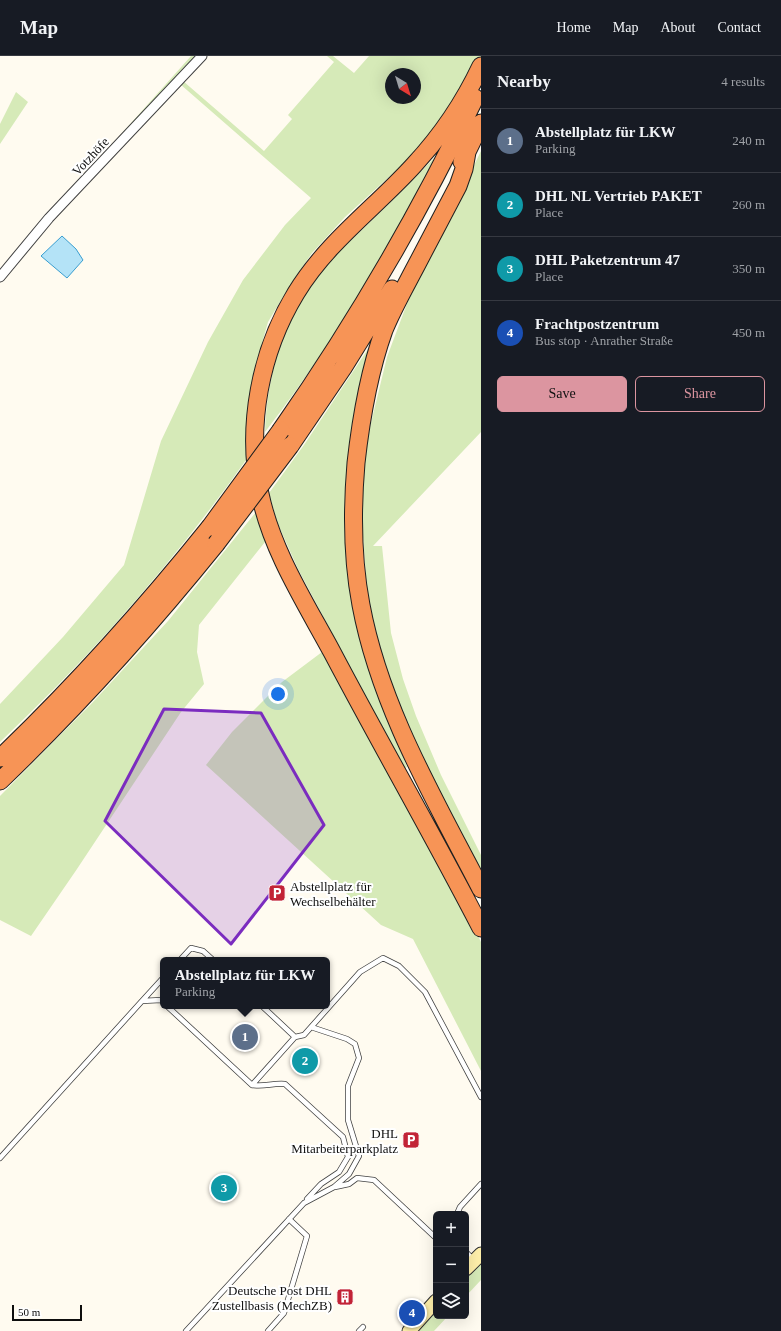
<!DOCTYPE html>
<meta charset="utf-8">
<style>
body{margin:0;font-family:"Times New Roman",serif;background:#20242c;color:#f1f3f6}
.controls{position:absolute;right:12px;bottom:12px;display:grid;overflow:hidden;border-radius:6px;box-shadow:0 4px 16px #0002}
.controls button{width:36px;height:36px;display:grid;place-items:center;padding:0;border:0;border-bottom:1px solid #363941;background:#171b24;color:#f1f3f6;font:20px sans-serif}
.compass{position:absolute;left:385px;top:12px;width:36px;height:36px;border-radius:50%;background:#171b24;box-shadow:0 4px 16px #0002;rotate:142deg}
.scale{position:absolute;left:12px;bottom:10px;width:70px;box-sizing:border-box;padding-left:4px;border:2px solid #0e0e0e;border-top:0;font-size:11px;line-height:14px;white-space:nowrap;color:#0e0e0e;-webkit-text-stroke:3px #fff;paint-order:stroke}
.you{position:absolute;left:278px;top:638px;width:14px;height:14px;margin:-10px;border:3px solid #fff;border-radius:50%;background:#1a73e8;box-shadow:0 0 0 6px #1a73e833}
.badge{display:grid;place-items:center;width:26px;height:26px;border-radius:50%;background:#dc95a0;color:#fff;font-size:13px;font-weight:700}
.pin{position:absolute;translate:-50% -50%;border:2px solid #fff;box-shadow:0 1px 4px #0006}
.popup{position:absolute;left:160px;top:901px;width:170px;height:52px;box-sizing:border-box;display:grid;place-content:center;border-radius:6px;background:#171b24;filter:drop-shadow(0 1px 3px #0005);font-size:13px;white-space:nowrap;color:#9ea1a6}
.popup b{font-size:15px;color:#f1f3f6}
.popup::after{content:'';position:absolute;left:50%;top:100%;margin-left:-8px;border:8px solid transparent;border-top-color:#171b24}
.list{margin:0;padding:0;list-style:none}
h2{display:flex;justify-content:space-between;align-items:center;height:52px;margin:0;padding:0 16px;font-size:17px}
h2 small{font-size:13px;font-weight:400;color:#9ea1a6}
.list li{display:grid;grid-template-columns:26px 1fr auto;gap:12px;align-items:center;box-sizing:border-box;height:64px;padding:0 16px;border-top:1px solid #363941}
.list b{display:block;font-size:15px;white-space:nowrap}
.list p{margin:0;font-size:13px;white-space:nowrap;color:#9ea1a6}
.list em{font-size:13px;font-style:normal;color:#9ea1a6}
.actions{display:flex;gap:8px;padding:12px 16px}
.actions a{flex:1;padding:9px 0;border:1px solid #dc95a0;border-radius:6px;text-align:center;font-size:14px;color:#dc95a0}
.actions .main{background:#dc95a0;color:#111}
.icon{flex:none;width:22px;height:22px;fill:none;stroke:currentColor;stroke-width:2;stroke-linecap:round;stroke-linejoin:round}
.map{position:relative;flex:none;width:481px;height:1275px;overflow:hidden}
header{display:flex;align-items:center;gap:24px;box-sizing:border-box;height:56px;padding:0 20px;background:#171b24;border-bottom:1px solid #363941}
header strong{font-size:19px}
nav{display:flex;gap:22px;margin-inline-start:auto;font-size:14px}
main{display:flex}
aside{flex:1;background:#171b24}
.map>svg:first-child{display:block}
.green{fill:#d6eab8;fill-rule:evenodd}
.water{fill:#b4e3f7;stroke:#399ed0}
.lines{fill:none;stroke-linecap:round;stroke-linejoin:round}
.service-casing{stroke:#414141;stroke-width:6}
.minor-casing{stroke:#414141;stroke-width:11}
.secondary-casing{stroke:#303030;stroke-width:15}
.motorway-casing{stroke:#1f1f1f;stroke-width:19}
.service{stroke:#fff;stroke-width:4.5}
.minor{stroke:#fff;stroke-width:9}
.secondary{stroke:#fff0ab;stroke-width:13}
.motorway{stroke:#f79456;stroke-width:17}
.motorway-bridge-casing{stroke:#1f1f1f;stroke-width:19;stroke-linecap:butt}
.motorway-bridge{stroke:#f79456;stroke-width:17}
.marked{fill:#7b2cbf;fill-opacity:0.2;stroke:#7b2cbf;stroke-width:3;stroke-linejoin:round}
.labels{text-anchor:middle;stroke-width:4;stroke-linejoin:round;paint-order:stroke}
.street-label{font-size:13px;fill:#0e0e0e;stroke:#fff}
.poi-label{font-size:13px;fill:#0e0e0e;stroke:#fff;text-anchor:end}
</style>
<header>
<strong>Map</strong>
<nav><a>Home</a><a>Map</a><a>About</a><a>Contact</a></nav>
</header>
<main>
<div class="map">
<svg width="481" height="1275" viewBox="0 0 481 1275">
<rect width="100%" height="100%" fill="#fffbf0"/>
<path class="green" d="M 191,0 L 197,0 L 98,104 Z
M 327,0 L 333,0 L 354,17 L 369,0 L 481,0 L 481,3 L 433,81 L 345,161 L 312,197 L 292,226 L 268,266 L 253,319 L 249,372 L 251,397 C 178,501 93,598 0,686 L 0,648 L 63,581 L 124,509 L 161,385 L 208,286 L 243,224 L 285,169 L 311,142 L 180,28 L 183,25 L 264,95 L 292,63 L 288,59 L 334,6 ZM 391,18 L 415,18 L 415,42 L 391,42 Z
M 16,36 L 28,46 L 0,88 L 0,68 Z
M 481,95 L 481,376 L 373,490 L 382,490 L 391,577 L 403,623 L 416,660 L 441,719 L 481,799 L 481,823 L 407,680 L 376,581 L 367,533 L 363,481 L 362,424 L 369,375 L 387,301 L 411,237 Z
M 435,101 C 386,197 331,291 265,376 C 267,320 282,269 315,223 C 329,203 351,185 368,168 C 391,146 413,124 435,101 Z
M 378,278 L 350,440 L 380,643 L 407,711 L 404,713 L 298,513 L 277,466 L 269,437 L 304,389 Z
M 256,456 L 269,481 L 199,569 L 197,596 L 204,628 L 181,656 L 77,813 L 31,880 L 0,864 L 0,740 L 93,646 L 168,565 Z
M 326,593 L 456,835 L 481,886 L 481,1015 L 413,883 L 381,869 L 206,709 L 232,676 L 282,626 Z
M 481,1207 L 481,1224 L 466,1240 L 466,1223 Z
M 436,1254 L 436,1260 L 448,1260 L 434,1275 L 417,1275 Z"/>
<path class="water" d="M 62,180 L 76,193 L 83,204 L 67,222 L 41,200 Z"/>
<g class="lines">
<g class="service-casing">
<path id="service" d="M 180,904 L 191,892 L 203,895 L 213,904
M 142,945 L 163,922
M 167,950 L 252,1029 C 264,1031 272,1027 285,1028 L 343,1081 L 348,1101 L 339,1116 L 321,1128 L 307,1143
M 262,950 L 295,981
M 252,1029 L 295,981 L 304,979 L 360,916 L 383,902 L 399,910 L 425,936 L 481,1041
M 0,1102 L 142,945 L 161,944 L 163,946
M 335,1131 L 349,1128 L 357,1122 L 374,1124 L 436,1182
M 457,1158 L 460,1151 L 481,1128
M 466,1196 L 473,1203
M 186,1275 L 304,1147 L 334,1131 L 349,1118 L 359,1100 L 348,1064 L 348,1030 L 359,1002 L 355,988 L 347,983 L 311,971
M 268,1275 L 284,1257 L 307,1180 L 289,1163
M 359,1275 L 363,1271"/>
</g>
<g class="minor-casing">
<path id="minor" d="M 0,221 L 49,162 L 202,0"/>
</g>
<g class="secondary-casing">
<path id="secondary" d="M 466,1213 L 481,1198
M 409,1275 L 436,1245"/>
</g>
<g class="motorway-casing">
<path id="motorway" d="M 481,10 C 464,46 441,80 414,109 C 375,152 327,186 296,237 C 260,296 246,370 260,438 C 272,495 305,546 332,596 C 381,689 433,779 481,872
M 467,96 L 464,113 L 458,130 C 444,157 430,183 416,210 C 405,231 393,252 384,274 C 369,316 361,362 356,407 C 352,454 352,502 361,549 C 380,651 434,742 481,833
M 462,106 L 481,67
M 281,374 C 355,268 419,158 475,42
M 290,390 L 343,312 L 392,233
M 0,702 C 75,630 145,552 210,471
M 0,725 C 77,651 149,571 216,488"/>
</g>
<use href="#service" class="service"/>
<use href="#minor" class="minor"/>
<use href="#secondary" class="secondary"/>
<use href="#motorway" class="motorway"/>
<g class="motorway-bridge-casing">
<path id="motorway-bridge" d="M 210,471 L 281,374
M 216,488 L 290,390"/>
</g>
<use href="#motorway-bridge" class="motorway-bridge"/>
</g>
<path class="marked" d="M 164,653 L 261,657 L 324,769 L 231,888 L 105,765 Z"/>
<defs>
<g id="parking-square" transform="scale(0.9)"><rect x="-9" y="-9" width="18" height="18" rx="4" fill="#c22336" stroke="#fff"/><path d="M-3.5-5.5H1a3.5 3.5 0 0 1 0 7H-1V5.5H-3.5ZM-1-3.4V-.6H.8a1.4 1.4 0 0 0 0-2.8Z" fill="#fff"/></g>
<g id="building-square" transform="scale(0.9)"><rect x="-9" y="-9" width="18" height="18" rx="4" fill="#c22336" stroke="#fff"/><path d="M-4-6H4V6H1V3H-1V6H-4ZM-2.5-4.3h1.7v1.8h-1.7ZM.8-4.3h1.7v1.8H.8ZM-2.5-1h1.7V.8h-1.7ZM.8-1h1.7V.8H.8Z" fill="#fff"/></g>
</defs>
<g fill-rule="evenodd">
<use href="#parking-square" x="277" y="837"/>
<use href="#parking-square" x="411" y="1084"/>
<use href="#building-square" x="345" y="1241"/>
</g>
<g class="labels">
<g class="street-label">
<text transform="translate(90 100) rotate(-47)" y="5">Votzhöfe</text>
</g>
<g class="poi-label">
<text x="290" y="835" text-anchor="start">Abstellplatz für<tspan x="290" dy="15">Wechselbehälter</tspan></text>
<text x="398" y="1082">DHL<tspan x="398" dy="15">Mitarbeiterparkplatz</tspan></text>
<text x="332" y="1239">Deutsche Post DHL<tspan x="332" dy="15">Zustellbasis (MechZB)</tspan></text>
</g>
</g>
</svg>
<div class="controls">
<button>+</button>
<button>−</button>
<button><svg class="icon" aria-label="layers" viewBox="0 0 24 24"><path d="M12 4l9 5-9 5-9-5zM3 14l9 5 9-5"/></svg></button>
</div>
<svg class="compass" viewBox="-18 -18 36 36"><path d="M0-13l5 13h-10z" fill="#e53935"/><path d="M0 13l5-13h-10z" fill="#9ea1a6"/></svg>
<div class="scale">50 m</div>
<div class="you"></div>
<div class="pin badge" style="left:245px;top:981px;background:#5c6f8a">1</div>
<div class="popup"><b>Abstellplatz für LKW</b>Parking</div>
<div class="pin badge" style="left:305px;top:1005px;background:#0f9aa8">2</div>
<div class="pin badge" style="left:224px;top:1132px;background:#0f9aa8">3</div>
<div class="pin badge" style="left:412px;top:1257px;background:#1a4fb4">4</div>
</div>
<aside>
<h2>Nearby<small>4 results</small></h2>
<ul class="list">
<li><span class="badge" style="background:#5c6f8a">1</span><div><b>Abstellplatz für LKW</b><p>Parking</p></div><em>240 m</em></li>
<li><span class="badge" style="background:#0f9aa8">2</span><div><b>DHL NL Vertrieb PAKET</b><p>Place</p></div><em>260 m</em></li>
<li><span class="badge" style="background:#0f9aa8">3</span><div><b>DHL Paketzentrum 47</b><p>Place</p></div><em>350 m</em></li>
<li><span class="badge" style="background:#1a4fb4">4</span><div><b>Frachtpostzentrum</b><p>Bus stop · Anrather Straße</p></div><em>450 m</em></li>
</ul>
<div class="actions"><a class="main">Save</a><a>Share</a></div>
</aside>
</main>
